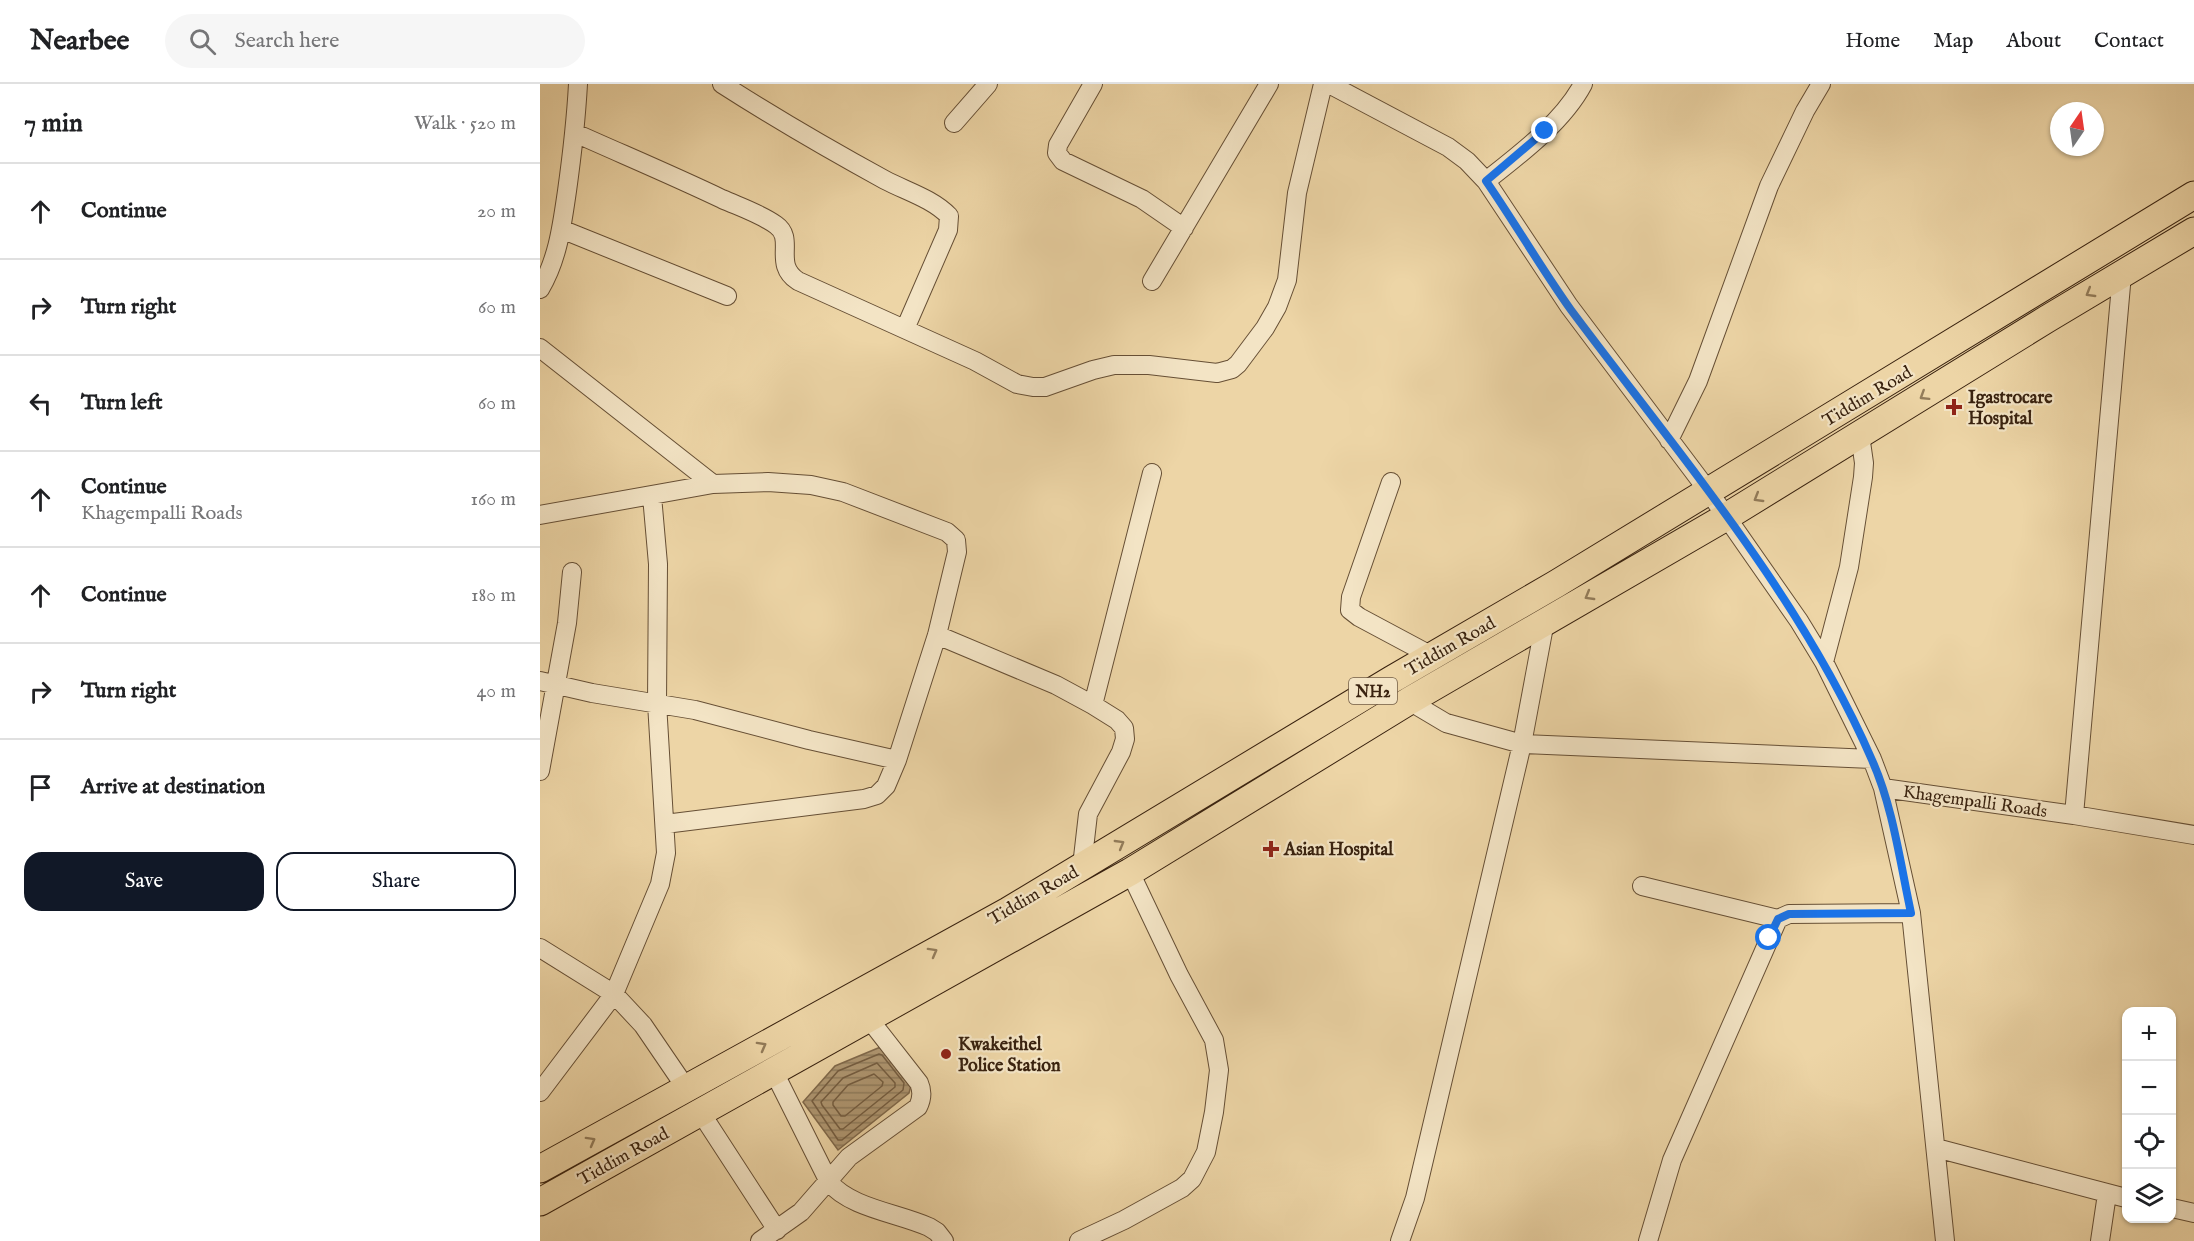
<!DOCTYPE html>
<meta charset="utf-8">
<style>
body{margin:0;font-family:"IM FELL English",serif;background:#f6f6f6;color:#202124}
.controls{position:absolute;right:18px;bottom:18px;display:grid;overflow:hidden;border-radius:12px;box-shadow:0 2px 4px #0004}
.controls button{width:54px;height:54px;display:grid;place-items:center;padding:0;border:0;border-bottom:2px solid #e0e0e0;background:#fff;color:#202124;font:30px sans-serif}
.compass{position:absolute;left:1510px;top:18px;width:54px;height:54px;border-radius:50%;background:#fff;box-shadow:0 2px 4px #0004;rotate:13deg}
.stop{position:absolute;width:18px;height:18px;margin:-14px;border:4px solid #1a73e8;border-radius:50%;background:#fff}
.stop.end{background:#1a73e8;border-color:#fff;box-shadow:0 2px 6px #0008}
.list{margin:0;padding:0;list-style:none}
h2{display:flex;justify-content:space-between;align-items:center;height:78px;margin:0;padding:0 24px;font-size:26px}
h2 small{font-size:20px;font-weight:400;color:#757577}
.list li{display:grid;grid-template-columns:39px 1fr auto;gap:18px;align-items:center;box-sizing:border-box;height:96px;padding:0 24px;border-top:2px solid #e0e0e0}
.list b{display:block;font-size:22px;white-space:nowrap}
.list p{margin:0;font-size:20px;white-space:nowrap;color:#757577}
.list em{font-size:20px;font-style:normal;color:#757577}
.actions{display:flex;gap:12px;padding:18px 24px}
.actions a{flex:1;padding:14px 0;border:2px solid #111827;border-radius:18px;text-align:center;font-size:21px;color:#111827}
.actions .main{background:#111827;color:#fff}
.icon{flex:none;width:33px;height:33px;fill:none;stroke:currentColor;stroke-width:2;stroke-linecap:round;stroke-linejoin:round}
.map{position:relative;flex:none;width:1654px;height:1157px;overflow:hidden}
header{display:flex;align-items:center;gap:36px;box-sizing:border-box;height:84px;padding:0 30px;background:#fff;border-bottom:2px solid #e0e0e0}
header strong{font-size:28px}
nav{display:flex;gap:33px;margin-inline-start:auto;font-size:21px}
.search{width:420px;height:54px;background:#f6f6f6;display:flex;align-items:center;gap:15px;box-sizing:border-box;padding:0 21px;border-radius:33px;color:#757577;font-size:22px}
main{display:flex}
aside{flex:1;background:#fff}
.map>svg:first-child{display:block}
.water{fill:url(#water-rules);stroke:#80694b;stroke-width:1.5}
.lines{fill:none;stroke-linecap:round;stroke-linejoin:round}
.shore{stroke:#745d41;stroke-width:1.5}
.minor-casing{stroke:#664f35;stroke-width:20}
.highway-casing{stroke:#39220f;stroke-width:29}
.minor{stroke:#f3e4c5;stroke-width:18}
.highway{stroke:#edd5a6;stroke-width:27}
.oneway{stroke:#937c5a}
.route{stroke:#1a73e8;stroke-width:8}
.poi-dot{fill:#8f2418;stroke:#f3e4c5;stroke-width:2}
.labels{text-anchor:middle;stroke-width:4.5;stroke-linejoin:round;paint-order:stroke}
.shield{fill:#f3e4c5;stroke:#715c46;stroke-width:1.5}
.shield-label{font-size:16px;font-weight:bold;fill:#39220f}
.street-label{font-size:18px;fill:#39220f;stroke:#f3e4c5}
.poi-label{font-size:18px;font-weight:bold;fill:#39220f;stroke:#f3e4c5;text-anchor:start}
</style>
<header>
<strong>Nearbee</strong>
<div class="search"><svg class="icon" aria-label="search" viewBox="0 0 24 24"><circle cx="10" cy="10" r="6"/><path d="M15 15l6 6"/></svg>Search here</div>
<nav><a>Home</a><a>Map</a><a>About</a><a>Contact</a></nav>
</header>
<main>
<aside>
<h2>7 min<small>Walk · 520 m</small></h2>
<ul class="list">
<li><svg class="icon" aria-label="ahead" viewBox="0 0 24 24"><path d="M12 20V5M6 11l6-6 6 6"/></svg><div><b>Continue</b></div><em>20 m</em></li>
<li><svg class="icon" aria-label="right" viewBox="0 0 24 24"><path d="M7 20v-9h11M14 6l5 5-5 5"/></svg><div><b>Turn right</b></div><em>60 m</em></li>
<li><svg class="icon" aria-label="left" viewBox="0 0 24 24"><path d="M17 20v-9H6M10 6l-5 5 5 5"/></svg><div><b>Turn left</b></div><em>60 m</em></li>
<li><svg class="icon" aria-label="ahead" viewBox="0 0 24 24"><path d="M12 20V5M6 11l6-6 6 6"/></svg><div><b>Continue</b><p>Khagempalli Roads</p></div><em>160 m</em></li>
<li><svg class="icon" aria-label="ahead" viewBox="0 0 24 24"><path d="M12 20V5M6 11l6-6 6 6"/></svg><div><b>Continue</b></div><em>180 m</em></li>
<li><svg class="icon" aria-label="right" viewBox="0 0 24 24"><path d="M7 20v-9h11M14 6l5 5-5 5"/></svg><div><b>Turn right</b></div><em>40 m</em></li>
<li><svg class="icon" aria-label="arrive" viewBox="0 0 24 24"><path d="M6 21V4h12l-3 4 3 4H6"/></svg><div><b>Arrive at destination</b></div></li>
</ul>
<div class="actions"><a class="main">Save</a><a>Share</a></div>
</aside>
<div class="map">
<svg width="1654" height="1157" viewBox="0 0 1654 1157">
<defs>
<pattern id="water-rules" width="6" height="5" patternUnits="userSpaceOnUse" patternTransform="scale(1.5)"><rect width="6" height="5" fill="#b09873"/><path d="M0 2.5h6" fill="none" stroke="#907c5d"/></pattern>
</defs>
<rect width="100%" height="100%" fill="#edd5a6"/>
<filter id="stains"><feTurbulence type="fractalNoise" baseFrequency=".00333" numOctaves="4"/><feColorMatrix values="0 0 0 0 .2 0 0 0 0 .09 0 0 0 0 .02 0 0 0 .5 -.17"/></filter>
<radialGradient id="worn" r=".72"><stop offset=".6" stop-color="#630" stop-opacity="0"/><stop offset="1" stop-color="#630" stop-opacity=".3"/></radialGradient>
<path class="water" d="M 343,962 L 372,998 L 369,1009 L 298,1066 L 263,1018 L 295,982 Z"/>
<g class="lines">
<path class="shore" d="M 339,970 L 342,971 L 364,999 L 363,1006 L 302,1056 L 298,1056 L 272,1017 L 298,987 Z
M 337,979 L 355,999 L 355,1003 L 303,1045 L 300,1045 L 282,1021 L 281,1018 L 303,994 Z
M 334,990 L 343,998 L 342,1002 L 305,1032 L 301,1032 L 293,1021 L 293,1018 L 308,1001 Z"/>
<g class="minor-casing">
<path id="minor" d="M 182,0 C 235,34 290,66 345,96 C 366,107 393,115 409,132 L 408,146 L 365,245
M 553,0 L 518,61 L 517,69 L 523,77 L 602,115 L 644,144
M 789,0 L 908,63 L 927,77 L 946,97 L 1029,222 L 1169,408 L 1259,537 L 1284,578 L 1332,675 L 1343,704 L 1371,829 L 1405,1157
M 414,39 L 448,0
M 35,49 C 84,71 134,92 182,115 C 200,123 221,130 236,141 C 256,155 232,180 258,197 L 435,277 L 477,300 L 493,303 L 505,303 L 553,286 L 574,281 L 609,281 L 677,289 L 692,285 L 698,280 L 725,244 L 737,223 L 747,196 L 757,109 L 783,0
M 946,97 C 979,71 1023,38 1043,0
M 21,145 L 187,212
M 612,197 L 729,0
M 0,205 C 18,175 22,141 27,107 C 32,71 36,36 38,0
M 0,264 L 173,400
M 1129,356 L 1158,297 L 1229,102 L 1265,27 L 1281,0
M 851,398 L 811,513 L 810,526 L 819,533 L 892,572
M 0,431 L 173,400 L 228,398 L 271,401 L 303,408 L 407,448 L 416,456 L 417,468 L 397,551 L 357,676 L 346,702 L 337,711 L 324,715 L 125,740
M 397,551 L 516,601 L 553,621 L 577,636 L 584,644 L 585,655 L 581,668 L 548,730 L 542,782
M 1284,578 L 1309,483 L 1323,393 L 1324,379 L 1320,351
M 0,597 L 52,609 L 155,626 L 269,656 L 357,676
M 869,617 L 906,639 L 982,660 L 1332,675
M 553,621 L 612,389
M 0,687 L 27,539 L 32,488
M 1343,704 L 1534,731 L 1654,751
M 1534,731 L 1582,190
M 1102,802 L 1238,835
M 0,864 L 74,910 L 103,941 L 146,1004
M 234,988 L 289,1098 C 310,1124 358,1129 389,1143 L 397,1148 L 404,1157
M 0,1008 L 74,910 L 120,800 L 126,769 L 117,619 L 118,480 L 112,412
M 161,1029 L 237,1146
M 1396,1064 L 1586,1114
M 1632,1124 L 1654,1129
M 220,1157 L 261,1128 L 309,1073 L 378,1023 C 382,1015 383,1008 379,999 L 329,935
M 539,1157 L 584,1136 L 642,1104 L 652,1095 L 666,1068 L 674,1028 L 679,986 L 674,956 L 639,891 L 590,788
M 860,1157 L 875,1114 L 982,660 L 1005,537
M 1108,1157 L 1132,1076 L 1238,835 L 1249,830 L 1371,829
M 1560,1157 L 1567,1110"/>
</g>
<g class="highway-casing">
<path id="highway" d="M 0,1085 L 468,827 L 851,596 L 1016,500 L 1654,111
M 0,1118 L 590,788 L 869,617 L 1186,433 L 1507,235 L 1654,147"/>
</g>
<use href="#minor" class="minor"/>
<use href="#highway" class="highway"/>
</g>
<defs><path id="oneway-chevron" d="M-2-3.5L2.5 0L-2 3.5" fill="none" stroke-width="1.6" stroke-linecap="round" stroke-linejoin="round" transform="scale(1.5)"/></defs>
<g class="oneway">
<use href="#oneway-chevron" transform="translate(1550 209) rotate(149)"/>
<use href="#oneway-chevron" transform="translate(1384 312) rotate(148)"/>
<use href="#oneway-chevron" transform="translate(1218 414) rotate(149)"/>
<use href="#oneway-chevron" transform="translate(1049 512) rotate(150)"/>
<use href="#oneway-chevron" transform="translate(580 760) rotate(-30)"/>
<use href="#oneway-chevron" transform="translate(393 868) rotate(-29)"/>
<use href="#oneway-chevron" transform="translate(222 962) rotate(-29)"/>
<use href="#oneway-chevron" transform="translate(51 1057) rotate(-29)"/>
</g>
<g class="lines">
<path class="route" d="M 1005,47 L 946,97 C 975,139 1001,184 1031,226 C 1137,368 1261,512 1332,676 C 1353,723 1360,778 1371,829 L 1249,830 L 1238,835 L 1229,854"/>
</g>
<g class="poi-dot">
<path d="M1411 314h6v6h6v6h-6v6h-6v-6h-6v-6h6z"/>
<path d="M728 756h6v6h6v6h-6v6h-6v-6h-6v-6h6z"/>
<circle cx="406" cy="970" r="6"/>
</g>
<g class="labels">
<rect class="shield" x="809" y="594" width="48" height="26" rx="4.5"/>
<g class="shield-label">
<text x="833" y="613">NH2</text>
</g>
<g class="street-label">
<text transform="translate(1327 312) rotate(-31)" y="6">Tiddim Road</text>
<text transform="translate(910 562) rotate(-30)" y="6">Tiddim Road</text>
<text transform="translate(1435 717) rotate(8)" y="6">Khagempalli Roads</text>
<text transform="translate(493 811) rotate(-30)" y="6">Tiddim Road</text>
<text transform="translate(83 1072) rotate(-29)" y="6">Tiddim Road</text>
</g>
<g class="poi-label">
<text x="1428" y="319">Igastrocare<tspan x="1428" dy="21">Hospital</tspan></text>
<text x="744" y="771">Asian Hospital</text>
<text x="418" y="966">Kwakeithel<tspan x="418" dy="21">Police Station</tspan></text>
</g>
</g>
<rect width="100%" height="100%" filter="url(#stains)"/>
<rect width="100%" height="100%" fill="url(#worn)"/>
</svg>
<div class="controls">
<button>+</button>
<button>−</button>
<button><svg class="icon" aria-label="locate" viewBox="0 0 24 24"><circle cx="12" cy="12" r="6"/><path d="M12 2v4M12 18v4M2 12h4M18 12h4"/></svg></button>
<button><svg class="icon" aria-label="layers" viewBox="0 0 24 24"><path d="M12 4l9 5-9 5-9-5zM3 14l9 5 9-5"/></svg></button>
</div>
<svg class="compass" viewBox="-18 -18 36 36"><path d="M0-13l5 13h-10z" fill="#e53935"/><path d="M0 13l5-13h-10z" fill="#757577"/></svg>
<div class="stop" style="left:1229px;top:854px"></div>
<div class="stop end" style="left:1005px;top:47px"></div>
</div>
</main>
